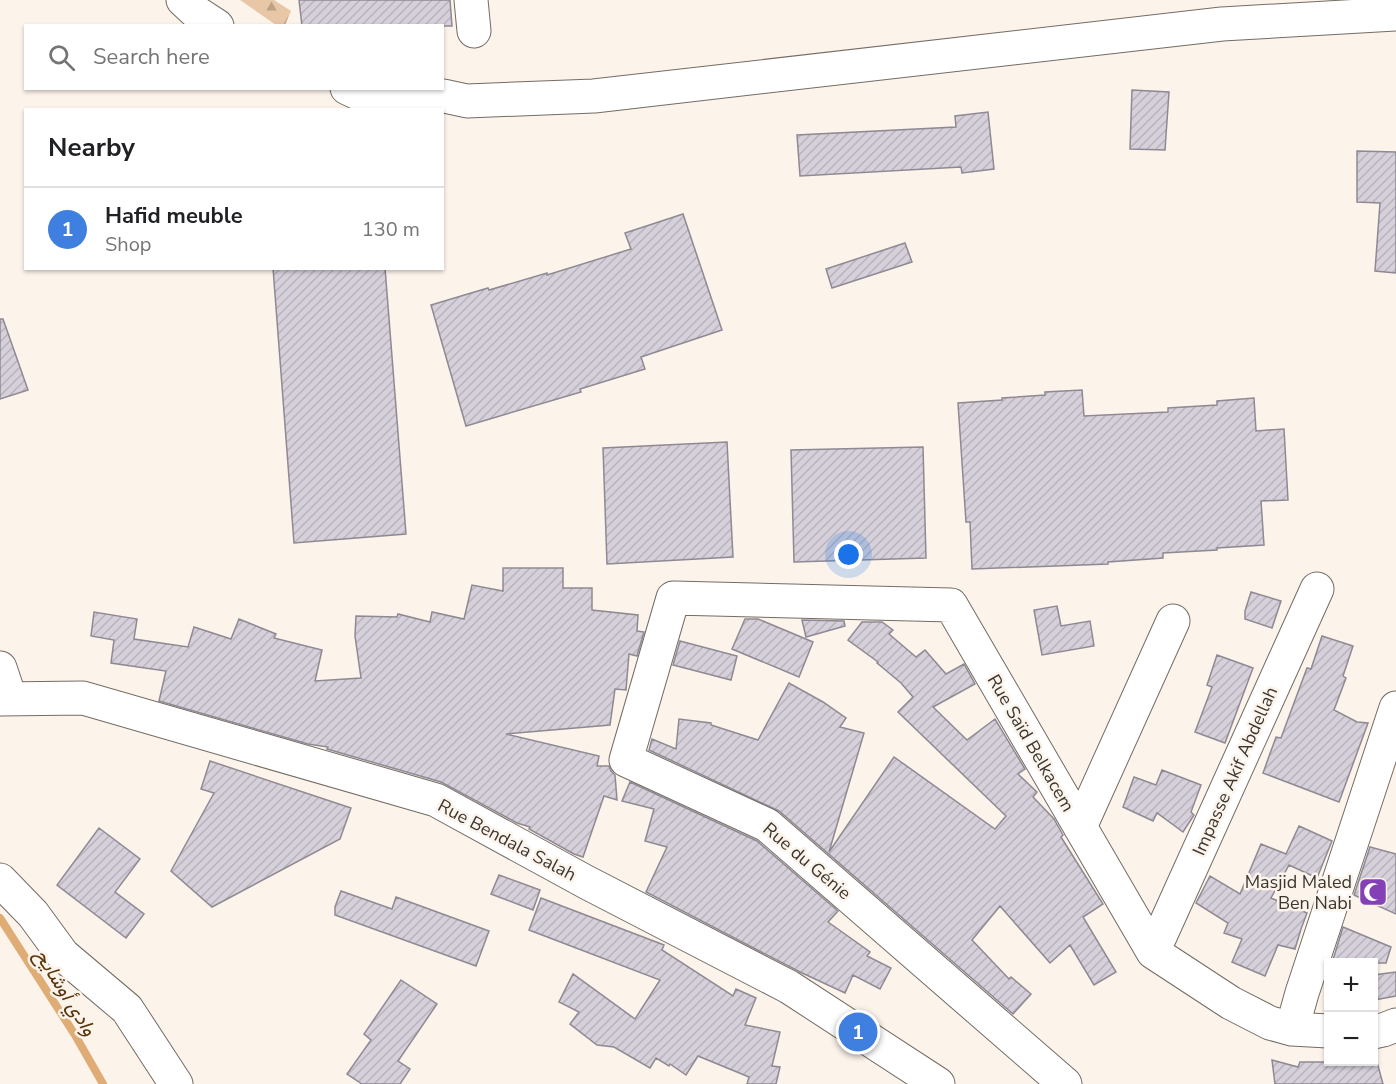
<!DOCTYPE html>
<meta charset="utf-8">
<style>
body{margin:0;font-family:"Nunito Sans",Vazirmatn,sans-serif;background:#f6f6f6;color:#202124}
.controls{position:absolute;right:18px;bottom:18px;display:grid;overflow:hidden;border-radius:0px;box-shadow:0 2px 4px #0004}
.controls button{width:54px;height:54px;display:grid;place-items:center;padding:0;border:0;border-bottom:2px solid #e0e0e0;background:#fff;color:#202124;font:30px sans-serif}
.you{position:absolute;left:849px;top:555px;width:21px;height:21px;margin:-15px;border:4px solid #fff;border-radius:50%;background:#1a73e8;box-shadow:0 0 0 9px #1a73e833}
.badge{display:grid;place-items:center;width:39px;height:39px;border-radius:50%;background:#8441b5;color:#fff;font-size:20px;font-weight:700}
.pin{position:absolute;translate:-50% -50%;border:3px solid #fff;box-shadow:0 2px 6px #0006}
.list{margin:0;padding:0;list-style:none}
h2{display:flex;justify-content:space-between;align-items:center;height:78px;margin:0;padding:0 24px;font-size:26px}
h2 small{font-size:20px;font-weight:400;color:#757577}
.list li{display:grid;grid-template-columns:39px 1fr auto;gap:18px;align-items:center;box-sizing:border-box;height:84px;padding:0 24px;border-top:2px solid #e0e0e0}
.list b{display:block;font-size:22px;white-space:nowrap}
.list p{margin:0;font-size:20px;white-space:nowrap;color:#757577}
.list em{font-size:20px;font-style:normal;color:#757577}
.icon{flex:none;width:33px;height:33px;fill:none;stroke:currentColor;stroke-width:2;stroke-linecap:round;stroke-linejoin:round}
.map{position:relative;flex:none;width:1396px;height:1084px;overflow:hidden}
.search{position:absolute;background:#fff;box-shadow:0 2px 4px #0004;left:24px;top:24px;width:420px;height:66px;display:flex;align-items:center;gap:15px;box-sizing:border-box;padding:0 21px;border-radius:0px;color:#757577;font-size:22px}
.panel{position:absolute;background:#fff;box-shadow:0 2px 4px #0004;left:24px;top:108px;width:420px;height:162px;border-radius:0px}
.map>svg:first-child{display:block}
.forest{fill:url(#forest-firs)}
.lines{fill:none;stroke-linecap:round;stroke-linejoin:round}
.stream{stroke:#dfac75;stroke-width:8}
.building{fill:url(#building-hatch);stroke:#8e8992;stroke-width:1.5}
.minor-casing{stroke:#736c65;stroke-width:35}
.minor{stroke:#fff;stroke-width:33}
.labels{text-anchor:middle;stroke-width:5;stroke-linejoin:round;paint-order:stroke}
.street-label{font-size:18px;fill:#3a3733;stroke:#fcf3eb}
.poi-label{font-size:18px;fill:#3a3733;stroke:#fcf3eb;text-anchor:end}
.water-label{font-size:20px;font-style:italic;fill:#58360a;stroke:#fcf3eb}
</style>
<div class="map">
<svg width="1396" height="1084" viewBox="0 0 1396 1084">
<defs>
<pattern id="forest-firs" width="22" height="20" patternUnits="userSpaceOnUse" patternTransform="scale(1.5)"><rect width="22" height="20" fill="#e7c7a5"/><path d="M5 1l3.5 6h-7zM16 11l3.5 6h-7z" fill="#bca287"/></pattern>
<pattern id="building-hatch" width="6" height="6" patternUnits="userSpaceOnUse" patternTransform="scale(1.5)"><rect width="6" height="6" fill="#d5d0da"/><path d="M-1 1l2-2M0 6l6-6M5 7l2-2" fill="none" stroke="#b8b3bc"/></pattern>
</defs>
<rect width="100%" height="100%" fill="#fcf3eb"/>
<path class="forest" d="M 240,0 L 274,0 L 291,11 L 285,25 L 276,25 Z"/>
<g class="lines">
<path class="stream" d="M 0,918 L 75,1035 L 103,1084"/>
</g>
<path class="building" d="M 299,0 L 450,0 L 452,26 L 302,26 Z
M 1132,90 L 1169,92 L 1165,150 L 1130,149 Z
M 988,112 L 994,169 L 962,173 L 961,167 L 800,176 L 797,135 L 956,127 L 955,116 Z
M 1357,151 L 1396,152 L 1396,273 L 1375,271 L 1380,203 L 1357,202 Z
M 683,214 L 722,330 L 641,357 L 645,369 L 580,389 L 581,392 L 466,426 L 431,305 L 488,288 L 489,290 L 547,273 L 547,275 L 631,249 L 625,233 Z
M 905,243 L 912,262 L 832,288 L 826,269 Z
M 273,268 L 385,268 L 406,534 L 294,543 Z
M 0,319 L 3,319 L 28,390 L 0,399 Z
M 1082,390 L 1084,416 L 1168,412 L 1168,408 L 1217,405 L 1217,401 L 1254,398 L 1256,431 L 1284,429 L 1288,500 L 1261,501 L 1264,545 L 1217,548 L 1217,550 L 1163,553 L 1163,558 L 1108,562 L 1108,564 L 972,569 L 970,522 L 966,522 L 958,403 L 1002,400 L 1002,398 L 1045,395 L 1045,392 Z
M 727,442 L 733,557 L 607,564 L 603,448 Z
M 923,447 L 926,558 L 794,562 L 791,450 Z
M 503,568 L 563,568 L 563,588 L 592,588 L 592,610 L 638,615 L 637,631 L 644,632 L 637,656 L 629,654 L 626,690 L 615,689 L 610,725 L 506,734 L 599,756 L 597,766 L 609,766 L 611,771 L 615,775 L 617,800 L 604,796 L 583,857 L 574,854 L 529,829 L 530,827 L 517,823 L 441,782 L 327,749 L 328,747 L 308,744 L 159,701 L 166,671 L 111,663 L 114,640 L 91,636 L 94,612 L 137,619 L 134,639 L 188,647 L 194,627 L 231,639 L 239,619 L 276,634 L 274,638 L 322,650 L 315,681 L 361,678 L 355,636 L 356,616 L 397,617 L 398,614 L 430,622 L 432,612 L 464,619 L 472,585 L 503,591 Z
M 1251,592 L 1281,601 L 1272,628 L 1245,619 L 1245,611 Z
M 1057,606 L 1061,626 L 1090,621 L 1094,646 L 1042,655 L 1034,610 Z
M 745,619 L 758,619 L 813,642 L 799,677 L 732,649 Z
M 802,620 L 844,621 L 845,626 L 806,637 Z
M 862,622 L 882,622 L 893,630 L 889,634 L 916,657 L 925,650 L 946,674 L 964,664 L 975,684 L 933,707 L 967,740 L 995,719 L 1025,769 L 1018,774 L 1037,792 L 1033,797 L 1054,819 L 1063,835 L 1061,837 L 1103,904 L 1083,917 L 1116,972 L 1094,985 L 1070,945 L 1050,963 L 1000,906 L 972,940 L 1009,979 L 1011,977 L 1031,994 L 1013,1014 L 779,811 L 649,750 L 652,739 L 676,749 L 679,719 L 711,723 L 711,725 L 758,740 L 789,683 L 823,702 L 846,718 L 840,727 L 864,733 L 829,852 L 894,757 L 995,829 L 1006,816 L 898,712 L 913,697 L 901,683 L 877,663 L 878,662 L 848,640 Z
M 1322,636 L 1353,646 L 1343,676 L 1346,678 L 1334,710 L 1357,722 L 1368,723 L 1339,802 L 1263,773 L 1276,737 L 1281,738 L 1307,668 L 1311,669 Z
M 680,641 L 737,656 L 731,680 L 673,665 Z
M 1217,655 L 1253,668 L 1225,743 L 1195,732 L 1212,687 L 1207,685 Z
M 210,761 L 351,808 L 340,839 L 212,907 L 171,871 L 214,793 L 201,789 Z
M 1162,770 L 1201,785 L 1191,812 L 1194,815 L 1183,832 L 1157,813 L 1153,821 L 1123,807 L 1134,777 L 1156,785 Z
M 630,782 L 757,841 L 838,911 L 828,922 L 870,952 L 867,956 L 891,968 L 880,989 L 853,975 L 845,993 L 800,972 L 646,892 L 667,847 L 645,841 L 654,809 L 622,801 Z
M 1299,826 L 1332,841 L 1317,878 L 1289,865 L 1271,898 L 1307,913 L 1301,929 L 1295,949 L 1278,945 L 1265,976 L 1232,962 L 1242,939 L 1224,933 L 1228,923 L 1196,903 L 1210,876 L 1240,894 L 1261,844 L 1286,854 Z
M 99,828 L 140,859 L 115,892 L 144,914 L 126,938 L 57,885 Z
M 1370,847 L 1396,854 L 1396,914 L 1354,895 Z
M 499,875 L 540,890 L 533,910 L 491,894 Z
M 341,891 L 392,909 L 396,897 L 489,931 L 476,966 L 335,915 L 335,907 Z
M 541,898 L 664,945 L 662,950 L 733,996 L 736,989 L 756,998 L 745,1025 L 780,1032 L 772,1066 L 780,1067 L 776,1084 L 747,1084 L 749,1077 L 698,1056 L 686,1075 L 670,1064 L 669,1066 L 656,1058 L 650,1068 L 614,1047 L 597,1045 L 570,1024 L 579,1012 L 559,1002 L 573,974 L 635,1019 L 660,980 L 529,930 Z
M 1343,927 L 1391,947 L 1386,963 L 1332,963 Z
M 1396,972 L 1396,996 L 1374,1000 L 1374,975 Z
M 401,980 L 437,1004 L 398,1061 L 410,1069 L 400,1084 L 362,1084 L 347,1074 L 371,1040 L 364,1034 Z
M 1272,1060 L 1298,1067 L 1300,1062 L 1377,1062 L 1383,1084 L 1275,1084 Z"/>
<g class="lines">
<g class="minor-casing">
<path id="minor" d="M 183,0 L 197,13 L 217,26
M 471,0 L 474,31
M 347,88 L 362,95 L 444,96 L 467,101 L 594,96 L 1222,24 L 1396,14
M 0,668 L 10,698
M 0,699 L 83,698 L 436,800 L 586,882 L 789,987 L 938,1084
M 1080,827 L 1173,621
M 0,880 L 33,914 L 63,955 L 127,1009 L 176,1084
M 1153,952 L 1317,589
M 1292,1029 L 1302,993 L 1396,708
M 1374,1032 L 1383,1030 L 1396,1025
M 1065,1084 L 767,825 L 626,760 L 673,598 L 951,605 L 1153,952 L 1231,1003 L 1270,1023 L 1292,1029 L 1328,1031"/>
</g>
<use href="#minor" class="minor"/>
</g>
<defs>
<g id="mosque-square" transform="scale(1.5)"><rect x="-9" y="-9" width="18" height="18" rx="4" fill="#8441b5" stroke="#fcf3eb"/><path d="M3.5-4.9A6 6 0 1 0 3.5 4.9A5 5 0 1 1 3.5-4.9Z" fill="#fff"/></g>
</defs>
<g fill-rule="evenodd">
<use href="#mosque-square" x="1373" y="892"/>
</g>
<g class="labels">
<g class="street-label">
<text transform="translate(1031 743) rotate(60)" y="6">Rue Saïd Belkacem</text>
<text transform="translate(1235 771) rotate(-66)" y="6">Impasse Akif Abdellah</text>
<text transform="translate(507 840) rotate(28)" y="6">Rue Bendala Salah</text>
<text transform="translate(807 861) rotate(40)" y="6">Rue du Génie</text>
</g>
<g class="poi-label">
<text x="1352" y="888">Masjid Maled<tspan x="1352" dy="21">Ben Nabi</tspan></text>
</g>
<g class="water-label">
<text transform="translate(66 992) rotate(58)" y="7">وادي أوشايح</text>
</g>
</g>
</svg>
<div class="controls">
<button>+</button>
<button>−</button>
</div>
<div class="you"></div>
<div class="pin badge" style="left:858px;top:1032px;background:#3f7fe0">1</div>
<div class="search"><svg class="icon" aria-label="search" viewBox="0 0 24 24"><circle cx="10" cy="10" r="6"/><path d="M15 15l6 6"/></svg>Search here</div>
<section class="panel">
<h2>Nearby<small></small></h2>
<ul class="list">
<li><span class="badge" style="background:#3f7fe0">1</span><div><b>Hafid meuble</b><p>Shop</p></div><em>130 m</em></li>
</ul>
</section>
</div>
